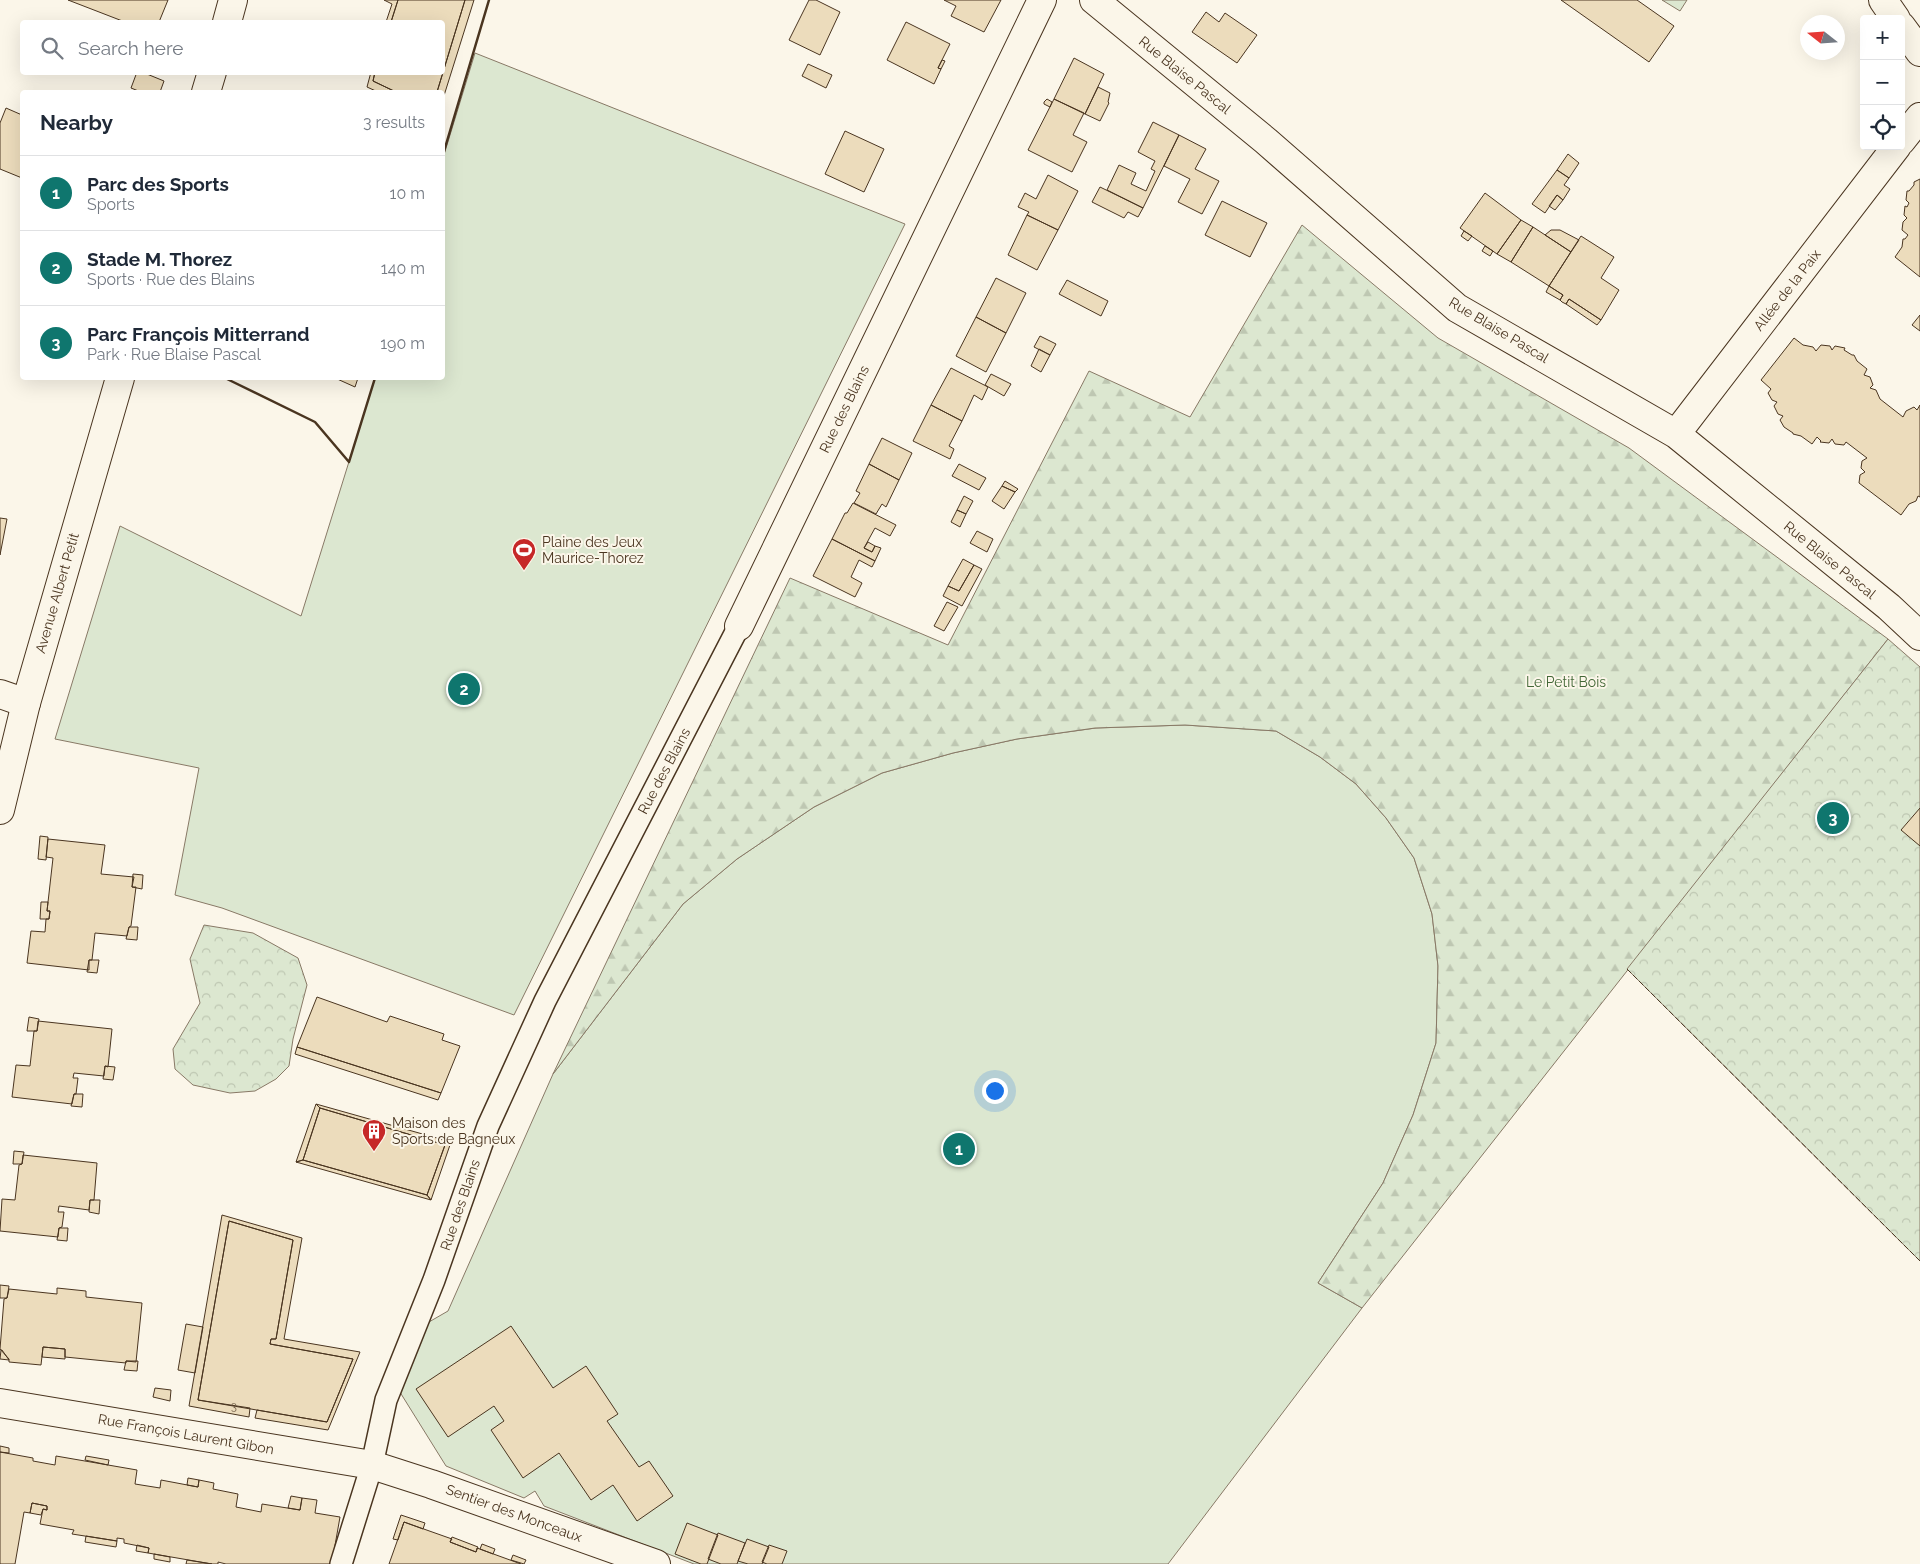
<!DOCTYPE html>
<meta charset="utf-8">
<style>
body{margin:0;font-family:Raleway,sans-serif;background:#f6f6f7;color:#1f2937}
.controls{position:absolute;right:15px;top:15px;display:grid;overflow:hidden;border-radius:5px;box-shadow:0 5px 20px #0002}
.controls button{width:45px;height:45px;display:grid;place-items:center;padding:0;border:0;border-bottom:1px solid #e0e1e3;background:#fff;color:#1f2937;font:25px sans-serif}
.compass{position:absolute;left:1800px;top:15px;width:45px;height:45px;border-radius:50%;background:#fff;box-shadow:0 5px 20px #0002;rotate:287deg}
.you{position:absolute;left:994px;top:1090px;width:18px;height:18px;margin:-12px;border:4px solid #fff;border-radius:50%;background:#1a73e8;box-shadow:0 0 0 8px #1a73e833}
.badge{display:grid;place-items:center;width:32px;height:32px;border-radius:50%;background:#0f766e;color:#fff;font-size:16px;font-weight:700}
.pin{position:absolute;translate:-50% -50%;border:2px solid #fff;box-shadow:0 1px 5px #0006}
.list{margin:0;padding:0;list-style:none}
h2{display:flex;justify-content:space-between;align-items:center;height:65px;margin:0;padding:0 20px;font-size:21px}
h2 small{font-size:16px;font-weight:400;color:#747a83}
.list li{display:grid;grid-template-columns:32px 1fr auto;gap:15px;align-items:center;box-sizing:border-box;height:75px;padding:0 20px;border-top:1px solid #e0e1e3}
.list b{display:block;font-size:19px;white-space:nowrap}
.list p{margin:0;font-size:16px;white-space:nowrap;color:#747a83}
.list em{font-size:16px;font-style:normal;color:#747a83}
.icon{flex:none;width:28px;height:28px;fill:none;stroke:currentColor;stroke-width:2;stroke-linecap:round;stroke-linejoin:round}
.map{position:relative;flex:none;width:1920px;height:1564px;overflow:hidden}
.search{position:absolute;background:#fff;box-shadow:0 5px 20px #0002;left:20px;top:20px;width:425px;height:55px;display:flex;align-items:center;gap:12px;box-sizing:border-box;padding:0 18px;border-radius:5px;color:#747a83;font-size:19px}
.panel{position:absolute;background:#fff;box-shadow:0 5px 20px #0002;left:20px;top:90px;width:425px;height:290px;border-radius:5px}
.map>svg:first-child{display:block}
.grass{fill:#dce7d0;stroke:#887966}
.forest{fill:url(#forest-firs);stroke:#887966}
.park{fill:url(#park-crowns);stroke:#887966}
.building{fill:#ecdcbc;stroke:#4a3520}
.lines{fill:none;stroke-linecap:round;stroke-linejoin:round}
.pedestrian-casing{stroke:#4a3520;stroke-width:24}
.minor-casing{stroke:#4a3520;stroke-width:30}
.secondary-casing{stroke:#4a3520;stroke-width:30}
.pedestrian{stroke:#fbf6e9;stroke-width:21}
.minor{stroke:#fbf6e9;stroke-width:28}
.secondary{stroke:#fbf6e9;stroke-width:28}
.fence{stroke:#4a3520;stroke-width:1;stroke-dasharray:6 2.5;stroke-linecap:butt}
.wall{stroke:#4a3520;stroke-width:2.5}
.labels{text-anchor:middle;stroke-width:4;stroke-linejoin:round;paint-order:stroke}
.number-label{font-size:11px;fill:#725f47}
.street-label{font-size:14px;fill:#4a3520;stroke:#fbf6e9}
.poi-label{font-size:14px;fill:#4a3520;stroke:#fbf6e9;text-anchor:start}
.park-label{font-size:14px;fill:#436837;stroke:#fbf6e9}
</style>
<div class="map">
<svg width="1920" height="1564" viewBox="0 0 1920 1564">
<defs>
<pattern id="forest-firs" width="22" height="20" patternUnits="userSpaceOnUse" patternTransform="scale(1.25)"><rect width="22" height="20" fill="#dce7d0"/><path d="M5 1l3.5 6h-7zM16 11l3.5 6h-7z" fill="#bec7b2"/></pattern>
<pattern id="park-crowns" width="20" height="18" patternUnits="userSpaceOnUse" patternTransform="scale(1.25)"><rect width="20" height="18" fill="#dce7d0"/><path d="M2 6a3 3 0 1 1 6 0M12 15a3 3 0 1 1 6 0" fill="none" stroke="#bec7b2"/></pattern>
</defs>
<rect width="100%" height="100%" fill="#fbf6e9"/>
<path class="grass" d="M 1662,0 L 1687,0 L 1680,11 Z
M 475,53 L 905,224 L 514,1015 L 222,908 L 175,895 L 199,768 L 55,739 L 120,526 L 301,616 L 375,378 L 442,378 L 443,158 Z
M 1185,725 L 1276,731 L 1320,757 L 1356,784 L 1386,818 L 1414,858 L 1432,914 L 1438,966 L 1436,1043 L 1413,1115 L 1383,1183 L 1318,1283 L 1362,1308 L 1168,1564 L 694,1564 L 544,1506 L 535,1491 L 524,1498 L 446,1466 L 398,1389 L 422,1326 L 448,1311 L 553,1074 L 683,904 L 737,859 L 814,807 L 882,773 L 953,753 L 1017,739 L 1096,728 Z"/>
<path class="forest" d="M 1302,225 L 1438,338 L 1629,448 L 1888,639 L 1362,1308 L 1318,1283 L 1383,1183 L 1413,1115 L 1436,1043 L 1438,966 L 1432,914 L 1414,858 L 1386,818 L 1356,784 L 1320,757 L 1276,731 L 1185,725 L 1095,728 L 1017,739 L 953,753 L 882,773 L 814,807 L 737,859 L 683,904 L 553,1074 L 790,578 L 948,645 L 1089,371 L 1190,417 Z"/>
<path class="park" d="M 1888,639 L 1920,667 L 1920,1261 L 1627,969 Z
M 204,925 L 253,933 L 298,958 L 307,985 L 293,1039 L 289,1066 L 276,1079 L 255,1091 L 230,1093 L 193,1085 L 175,1069 L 173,1049 L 200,1003 L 190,959 Z"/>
<path class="building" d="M 68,0 L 168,0 L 159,22 L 125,22 Z
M 384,0 L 398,0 L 391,22 L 386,22 L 392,4 Z
M 398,0 L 465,0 L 437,92 L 396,92 L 373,81 L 375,72 L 442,72 L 442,22 L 391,22 Z
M 465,0 L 474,0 L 442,102 L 442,92 L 437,92 Z
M 809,0 L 816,0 L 840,12 L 820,55 L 789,40 Z
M 944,0 L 1001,0 L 984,32 L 951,16 L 956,6 Z
M 1561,0 L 1637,0 L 1674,26 L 1649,62 Z
M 1206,12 L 1219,22 L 1225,13 L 1257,35 L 1237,63 L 1192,32 Z
M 906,22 L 950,44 L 938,68 L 941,69 L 934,84 L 887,60 Z
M 1074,58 L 1104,74 L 1085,114 L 1054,99 Z
M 942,60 L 945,61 L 941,69 L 938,68 Z
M 808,64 L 832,75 L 826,88 L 802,76 Z
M 137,72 L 142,72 L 164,81 L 160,92 L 141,92 L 131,88 Z
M 371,72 L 375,72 L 373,81 L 396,92 L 378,92 L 367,87 Z
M 1098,87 L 1110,93 L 1108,102 L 1109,103 L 1100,121 L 1085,114 Z
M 1047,99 L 1052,102 L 1050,107 L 1044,104 L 1044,102 Z
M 1054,99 L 1084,113 L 1073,135 L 1087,142 L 1072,172 L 1028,150 Z
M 6,108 L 22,115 L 22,178 L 0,169 L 0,123 Z
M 1153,122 L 1179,135 L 1143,208 L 1107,190 L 1119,165 L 1136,173 L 1131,184 L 1146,191 L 1155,171 L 1151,169 L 1155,161 L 1138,152 Z
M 845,131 L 884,149 L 864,192 L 825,174 Z
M 1179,135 L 1206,149 L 1195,169 L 1219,181 L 1202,214 L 1178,202 L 1190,179 L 1164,166 Z
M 1568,154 L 1579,163 L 1569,178 L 1557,170 Z
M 1557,170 L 1569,178 L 1564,185 L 1570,189 L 1563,200 L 1557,195 L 1545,213 L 1532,204 Z
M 1048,175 L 1078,191 L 1058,230 L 1027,215 L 1029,212 L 1018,207 L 1025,193 L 1036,199 Z
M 1920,179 L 1920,277 L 1895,257 L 1902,247 L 1903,239 L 1905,239 L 1908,235 L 1902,230 L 1903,222 L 1907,218 L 1904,215 L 1905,206 L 1907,207 L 1909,203 L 1906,200 L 1907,191 L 1909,191 L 1914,185 L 1914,182 Z
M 1100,187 L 1143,208 L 1138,217 L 1128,212 L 1124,218 L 1092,202 Z
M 1485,193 L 1521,220 L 1497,254 L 1460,228 Z
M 1557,195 L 1563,200 L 1555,210 L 1549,206 Z
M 1222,201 L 1267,223 L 1250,257 L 1205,235 Z
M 1027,215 L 1058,230 L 1037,270 L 1008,255 Z
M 1521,220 L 1533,227 L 1511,262 L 1497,254 Z
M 1533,227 L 1571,252 L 1549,286 L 1511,262 Z
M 1551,230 L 1560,230 L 1579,240 L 1571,252 L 1545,235 Z
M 1464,231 L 1472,236 L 1468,241 L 1461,236 Z
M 1581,236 L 1614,257 L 1601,278 L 1619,290 L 1601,320 L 1569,299 L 1566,304 L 1562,302 L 1560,300 L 1563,295 L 1549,286 Z
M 1485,246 L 1493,251 L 1490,256 L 1482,251 Z
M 996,278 L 1026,293 L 1006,333 L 976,317 Z
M 1067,280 L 1108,301 L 1101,316 L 1059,294 Z
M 1549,286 L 1563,295 L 1560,300 L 1546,292 Z
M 1569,299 L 1601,320 L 1597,325 L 1566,304 Z
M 1920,315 L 1920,331 L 1912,325 Z
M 976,317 L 1006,333 L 986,372 L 956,356 Z
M 1040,336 L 1056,344 L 1050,355 L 1034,347 Z
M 1794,338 L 1803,345 L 1813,347 L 1816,351 L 1821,345 L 1830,346 L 1832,350 L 1835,346 L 1845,348 L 1844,350 L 1852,355 L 1854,355 L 1857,361 L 1867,369 L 1864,375 L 1870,377 L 1873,385 L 1870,388 L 1876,390 L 1880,399 L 1903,417 L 1906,411 L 1914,407 L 1917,410 L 1920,405 L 1920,497 L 1918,496 L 1916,501 L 1909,504 L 1901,515 L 1859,483 L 1860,475 L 1865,472 L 1861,468 L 1862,461 L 1867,458 L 1846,442 L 1844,445 L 1835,444 L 1832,439 L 1829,443 L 1820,442 L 1821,441 L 1817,437 L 1812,444 L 1801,436 L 1793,434 L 1793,433 L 1784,427 L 1780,420 L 1783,416 L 1778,414 L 1774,406 L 1777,402 L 1772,400 L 1768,393 L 1771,389 L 1761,380 Z
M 1039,349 L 1050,355 L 1041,372 L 1031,366 Z
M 951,368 L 988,387 L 982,400 L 974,395 L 962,421 L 931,405 Z
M 991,374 L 1011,384 L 1004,396 L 985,385 Z
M 335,378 L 358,378 L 355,387 Z
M 931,405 L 962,421 L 949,446 L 954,449 L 950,459 L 913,441 Z
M 882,438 L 912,453 L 899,480 L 869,464 Z
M 869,464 L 899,480 L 886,507 L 882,504 L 876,514 L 854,503 L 860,493 L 856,491 Z
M 959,464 L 986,478 L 979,490 L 952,476 Z
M 1005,481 L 1018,489 L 1015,492 L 1002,486 Z
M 1002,486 L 1015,492 L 1004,509 L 992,501 Z
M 964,496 L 973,501 L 966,514 L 957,510 Z
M 853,503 L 896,525 L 890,536 L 875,528 L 864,548 L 872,552 L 875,546 L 881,548 L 875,561 L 832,539 L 845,513 L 847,513 Z
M 957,510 L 966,514 L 960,527 L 951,522 Z
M 0,518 L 7,519 L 0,555 Z
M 977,531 L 993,539 L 987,552 L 970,543 Z
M 832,539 L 875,561 L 872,567 L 859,560 L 851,577 L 862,583 L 855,597 L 813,576 Z
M 868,542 L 875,546 L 872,552 L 864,548 Z
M 963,559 L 974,565 L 959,591 L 948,586 Z
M 974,565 L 982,569 L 962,606 L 943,596 L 948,586 L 959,591 Z
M 947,602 L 958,607 L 944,631 L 934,626 Z
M 1920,808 L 1920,846 L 1901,830 Z
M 40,836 L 48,837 L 46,860 L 38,859 Z
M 48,839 L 105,845 L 101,874 L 134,877 L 132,887 L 136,887 L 131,926 L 129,927 L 127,936 L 95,933 L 92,960 L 89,960 L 89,970 L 27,963 L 31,931 L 45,932 L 46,919 L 49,919 L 50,911 L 47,911 L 53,858 L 46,857 Z
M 133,874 L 143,875 L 142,889 L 132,887 Z
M 41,902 L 48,902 L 47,911 L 50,911 L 49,919 L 40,919 Z
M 129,927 L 138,927 L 137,940 L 126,939 Z
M 89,960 L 99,960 L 97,973 L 87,972 Z
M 317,997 L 387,1022 L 390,1016 L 444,1034 L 442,1040 L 460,1046 L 441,1093 L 297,1047 Z
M 29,1017 L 39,1019 L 37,1031 L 27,1031 Z
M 38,1021 L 112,1029 L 108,1067 L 105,1066 L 104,1076 L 74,1073 L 73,1078 L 78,1078 L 76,1094 L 74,1094 L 72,1104 L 12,1097 L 16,1065 L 30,1066 L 34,1031 L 37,1031 Z
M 297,1047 L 441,1093 L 438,1100 L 295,1054 Z
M 105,1066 L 115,1067 L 113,1080 L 103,1079 Z
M 74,1094 L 83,1094 L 82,1107 L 71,1106 Z
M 316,1104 L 451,1142 L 445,1145 L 320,1108 Z
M 316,1104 L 320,1108 L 303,1160 L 296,1162 Z
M 320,1108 L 445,1145 L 427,1195 L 303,1160 Z
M 451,1142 L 431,1200 L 427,1195 L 445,1145 Z
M 14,1151 L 24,1152 L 22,1164 L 13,1164 Z
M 23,1155 L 97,1163 L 94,1200 L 90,1200 L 89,1210 L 59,1206 L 58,1212 L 64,1212 L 62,1227 L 59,1228 L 58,1237 L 0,1231 L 2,1199 L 15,1200 L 19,1165 L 22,1164 Z
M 303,1160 L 427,1195 L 431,1200 L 296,1162 Z
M 90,1200 L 100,1200 L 99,1214 L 89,1212 Z
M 222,1215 L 302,1238 L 284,1339 L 360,1352 L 328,1430 L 255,1418 L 257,1410 L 327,1422 L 353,1359 L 270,1344 L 271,1339 L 276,1339 L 293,1240 L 229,1221 L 198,1400 L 250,1408 L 249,1417 L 189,1406 Z
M 229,1221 L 293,1240 L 276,1339 L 271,1339 L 270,1344 L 353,1359 L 327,1422 L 198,1400 Z
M 59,1228 L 68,1228 L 67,1241 L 57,1240 Z
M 0,1285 L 9,1286 L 7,1298 L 0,1298 Z
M 57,1288 L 86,1291 L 86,1297 L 142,1303 L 136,1362 L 126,1361 L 126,1363 L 65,1357 L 65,1349 L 43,1347 L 41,1365 L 9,1362 L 9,1359 L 0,1349 L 4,1299 L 7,1298 L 9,1289 L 57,1294 Z
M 186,1324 L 203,1327 L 195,1373 L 178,1370 Z
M 511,1326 L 553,1388 L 586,1366 L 618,1414 L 607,1421 L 639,1467 L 649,1461 L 673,1496 L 637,1521 L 613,1485 L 591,1500 L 559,1453 L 523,1478 L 491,1430 L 504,1421 L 494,1406 L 448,1437 L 416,1389 Z
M 43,1347 L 65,1349 L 65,1359 L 42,1357 Z
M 1,1350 L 2,1350 L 9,1360 L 0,1359 Z
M 126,1361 L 138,1361 L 137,1371 L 124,1370 Z
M 155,1388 L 171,1390 L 170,1401 L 153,1397 Z
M 0,1446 L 9,1448 L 9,1453 L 0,1452 Z
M 0,1452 L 33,1458 L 33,1461 L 55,1465 L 56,1456 L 137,1470 L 135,1484 L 160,1488 L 161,1480 L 198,1487 L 199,1480 L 214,1483 L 213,1489 L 238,1494 L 236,1507 L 261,1512 L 262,1504 L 300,1510 L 302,1498 L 317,1500 L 315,1513 L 340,1517 L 334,1551 L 338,1552 L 334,1564 L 226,1564 L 218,1562 L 218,1564 L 212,1564 L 148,1553 L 149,1548 L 124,1543 L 124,1539 L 117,1538 L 117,1541 L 72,1534 L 74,1530 L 40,1524 L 43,1509 L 47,1510 L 47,1506 L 32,1503 L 30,1513 L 24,1512 L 15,1564 L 0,1564 Z
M 86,1456 L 109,1460 L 108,1465 L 85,1460 Z
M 188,1478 L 199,1480 L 198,1487 L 187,1485 Z
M 291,1496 L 302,1498 L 300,1510 L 288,1508 Z
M 32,1503 L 47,1506 L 47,1510 L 43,1509 L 41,1515 L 30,1513 Z
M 401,1515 L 425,1523 L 423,1529 L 404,1522 L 398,1540 L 393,1539 Z
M 404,1522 L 452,1539 L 450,1542 L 476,1552 L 477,1548 L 521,1564 L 389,1564 Z
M 687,1523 L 718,1535 L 707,1564 L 701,1564 L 675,1554 Z
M 718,1533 L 745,1543 L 737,1564 L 721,1564 L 708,1559 Z
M 86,1536 L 117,1541 L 116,1547 L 85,1542 Z
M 452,1537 L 478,1547 L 476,1552 L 450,1542 Z
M 747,1539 L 769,1547 L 762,1564 L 748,1564 L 738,1561 Z
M 482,1544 L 495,1549 L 493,1554 L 480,1549 Z
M 137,1545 L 149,1548 L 148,1553 L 136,1551 Z
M 769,1545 L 787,1551 L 782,1564 L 767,1564 L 762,1562 Z
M 154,1554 L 170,1557 L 170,1562 L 154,1559 Z
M 513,1555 L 526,1560 L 524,1564 L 511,1560 Z
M 187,1560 L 212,1564 L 186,1564 Z"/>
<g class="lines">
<g class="pedestrian-casing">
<path id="pedestrian" d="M 341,1564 L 372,1465 L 386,1400 L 434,1280 L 488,1126 L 545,1001 L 739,626"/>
</g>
<g class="minor-casing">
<path id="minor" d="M 1094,0 L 1266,141 L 1457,308 L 1676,434 L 1889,607 L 1920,636
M 1883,0 L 1896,19
M 1901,26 L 1920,52
M 1901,141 L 1920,117
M 1676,434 L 1897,146
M 739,626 L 1042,0
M 0,694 L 26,703
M 0,1403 L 372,1465 L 431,1484 L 656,1564"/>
</g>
<g class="secondary-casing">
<path id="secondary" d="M 227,22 L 233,0
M 206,92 L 212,72
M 0,810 L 26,703 L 120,378"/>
</g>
<use href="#pedestrian" class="pedestrian"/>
<use href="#minor" class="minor"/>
<use href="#secondary" class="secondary"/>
<path class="fence" d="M 1627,969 L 1920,1261"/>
<path class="wall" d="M 442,158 L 489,0
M 225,378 L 315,422 L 349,462 L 375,378"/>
</g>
<defs>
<g id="stadium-pin" transform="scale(1.25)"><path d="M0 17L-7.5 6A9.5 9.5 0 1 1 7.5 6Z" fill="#c62828" stroke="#fbf6e9"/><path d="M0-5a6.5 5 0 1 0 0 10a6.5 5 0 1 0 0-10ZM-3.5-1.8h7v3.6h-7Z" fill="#fff"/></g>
<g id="building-pin" transform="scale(1.25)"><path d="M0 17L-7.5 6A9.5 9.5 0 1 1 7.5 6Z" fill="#c62828" stroke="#fbf6e9"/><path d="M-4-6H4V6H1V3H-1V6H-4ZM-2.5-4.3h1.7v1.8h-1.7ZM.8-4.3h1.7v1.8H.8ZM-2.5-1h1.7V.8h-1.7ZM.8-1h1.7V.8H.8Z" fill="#fff"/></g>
</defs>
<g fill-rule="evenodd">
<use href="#stadium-pin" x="524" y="550"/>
<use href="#building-pin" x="374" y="1131"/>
</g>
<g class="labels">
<g class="number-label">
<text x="234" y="1410">3</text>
</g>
<g class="street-label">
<text transform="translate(1185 75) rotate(39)" y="5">Rue Blaise Pascal</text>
<text transform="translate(1787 290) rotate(-52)" y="5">Allée de la Paix</text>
<text transform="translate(1499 330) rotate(31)" y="5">Rue Blaise Pascal</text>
<text transform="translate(844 409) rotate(-64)" y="5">Rue des Blains</text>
<text transform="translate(1830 560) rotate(39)" y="5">Rue Blaise Pascal</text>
<text transform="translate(57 593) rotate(-74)" y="5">Avenue Albert Petit</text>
<text transform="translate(664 771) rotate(-62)" y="5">Rue des Blains</text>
<text transform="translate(460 1205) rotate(-71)" y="5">Rue des Blains</text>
<text transform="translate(186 1434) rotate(10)" y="5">Rue François Laurent Gibon</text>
<text transform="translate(514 1513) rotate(20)" y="5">Sentier des Monceaux</text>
</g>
<g class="poi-label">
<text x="542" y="547">Plaine des Jeux<tspan x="542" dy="16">Maurice-Thorez</tspan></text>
<text x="392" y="1128">Maison des<tspan x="392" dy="16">Sports de Bagneux</tspan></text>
</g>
<g class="park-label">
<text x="1566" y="687">Le Petit Bois</text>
</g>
</g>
</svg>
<div class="controls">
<button>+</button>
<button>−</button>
<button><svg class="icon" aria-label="locate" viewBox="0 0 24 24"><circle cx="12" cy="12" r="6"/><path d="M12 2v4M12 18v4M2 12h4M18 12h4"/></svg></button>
</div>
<svg class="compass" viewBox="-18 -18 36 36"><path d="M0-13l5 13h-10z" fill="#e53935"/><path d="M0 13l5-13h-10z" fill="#747a83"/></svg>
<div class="you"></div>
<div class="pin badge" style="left:959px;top:1149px">1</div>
<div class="pin badge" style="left:464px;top:689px">2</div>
<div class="pin badge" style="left:1833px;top:818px">3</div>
<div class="search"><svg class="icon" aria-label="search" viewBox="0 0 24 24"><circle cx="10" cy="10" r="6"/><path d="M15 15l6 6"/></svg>Search here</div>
<section class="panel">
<h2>Nearby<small>3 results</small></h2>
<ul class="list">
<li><span class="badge">1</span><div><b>Parc des Sports</b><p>Sports</p></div><em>10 m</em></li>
<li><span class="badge">2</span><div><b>Stade M. Thorez</b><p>Sports · Rue des Blains</p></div><em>140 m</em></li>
<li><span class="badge">3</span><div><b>Parc François Mitterrand</b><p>Park · Rue Blaise Pascal</p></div><em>190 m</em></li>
</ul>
</section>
</div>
